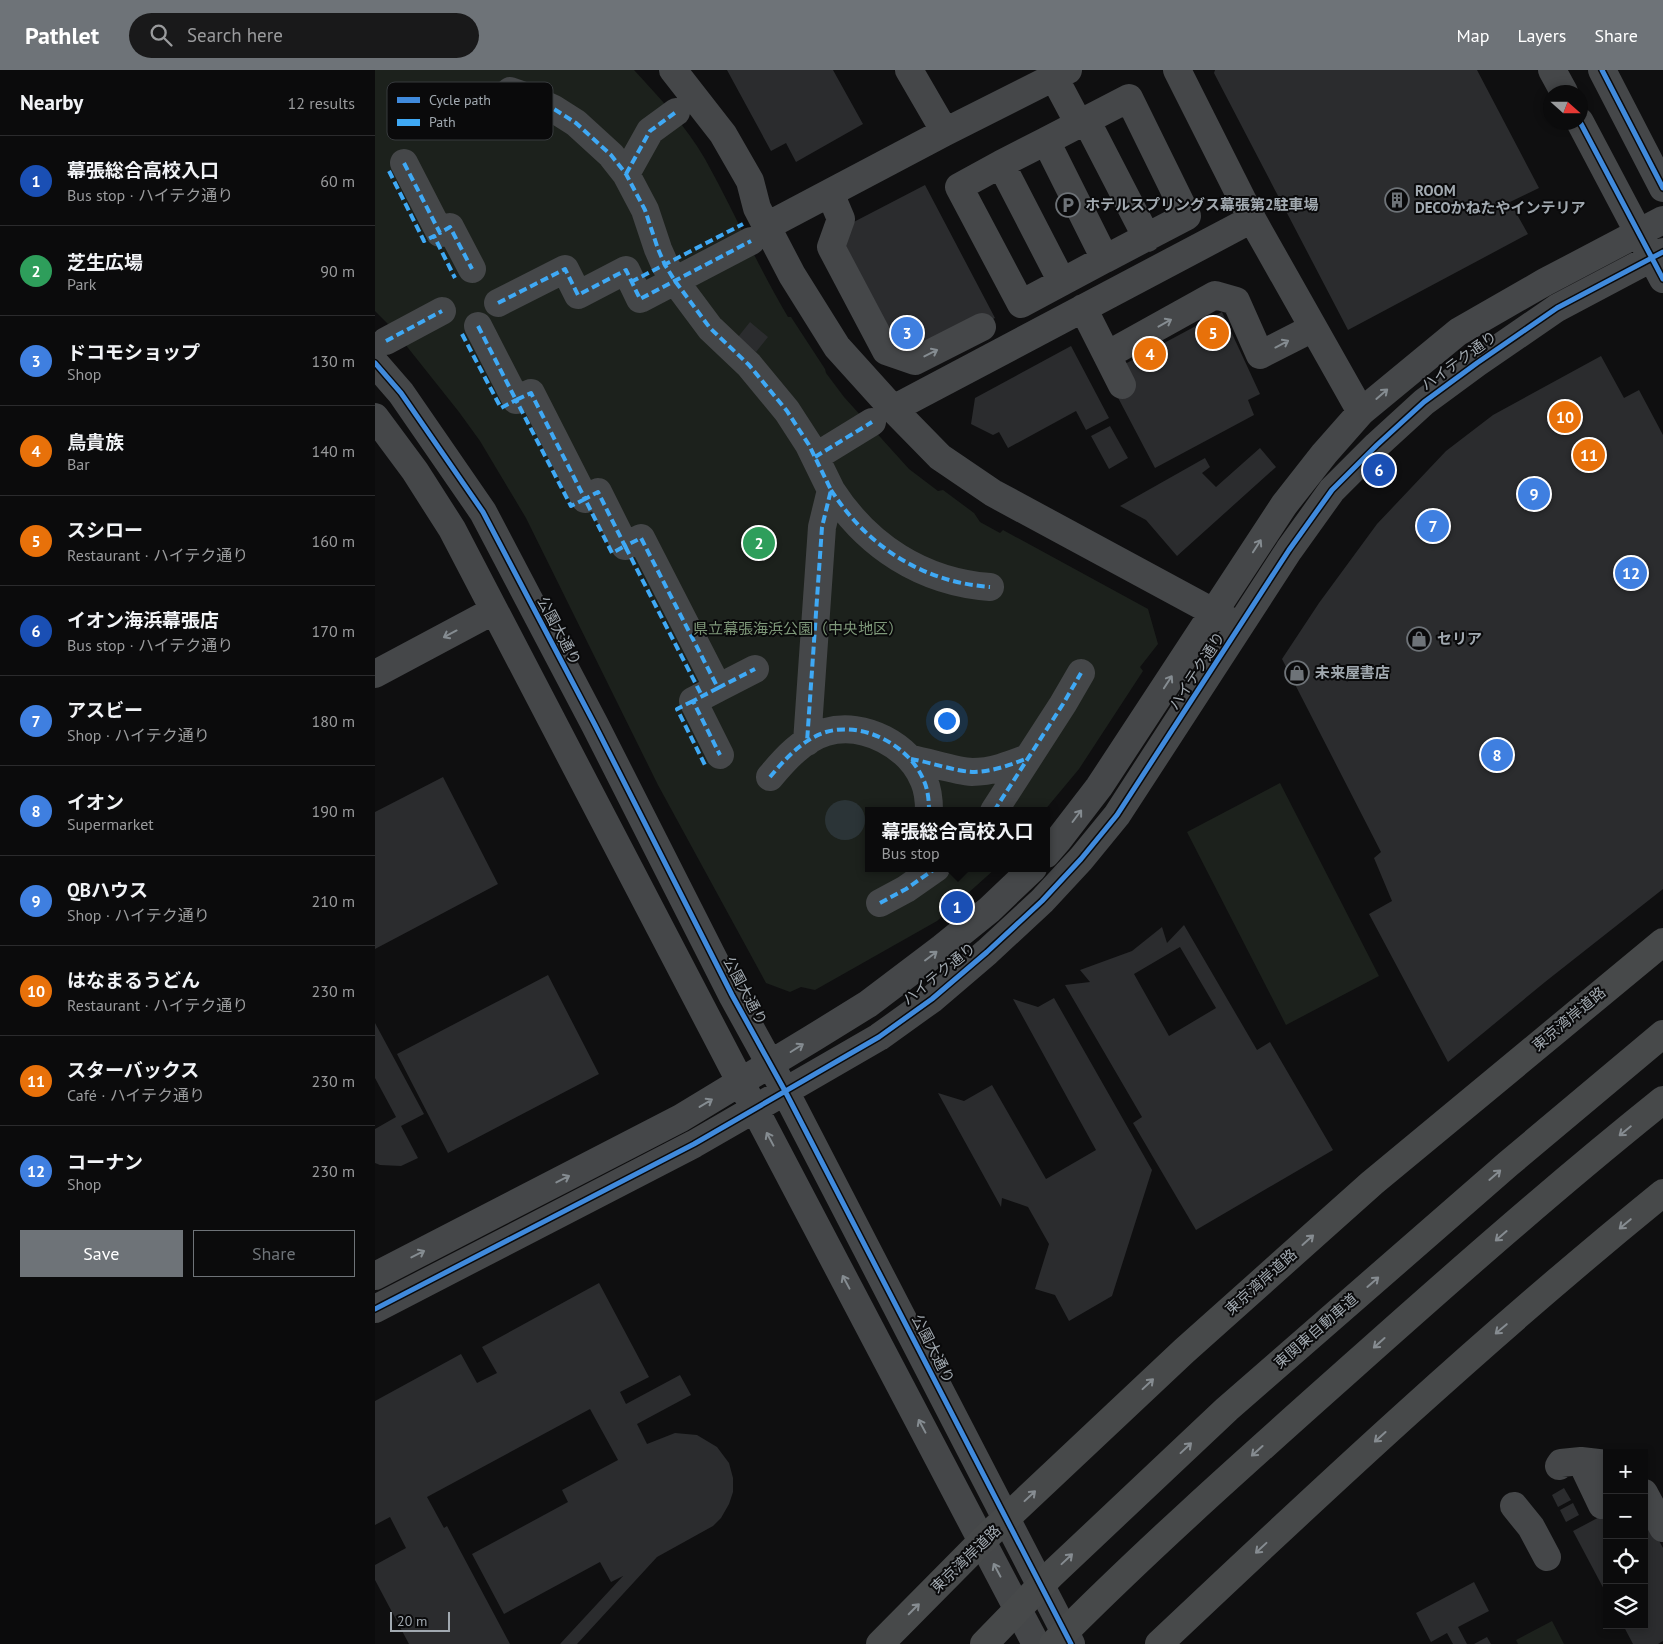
<!DOCTYPE html>
<meta charset="utf-8">
<style>
body{margin:0;font-family:"PT Sans","Noto Sans JP",sans-serif;background:#19191a;color:#f1f3f6}
.controls{position:absolute;right:15px;bottom:15px;display:grid;overflow:hidden;border-radius:0px;box-shadow:0 2px 8px #0003}
.controls button{width:45px;height:45px;display:grid;place-items:center;padding:0;border:0;border-bottom:1px solid #2b2b2d;background:#0b0b0c;color:#f1f3f6;font:25px sans-serif}
.compass{position:absolute;left:1168px;top:15px;width:45px;height:45px;border-radius:50%;background:#0b0b0c;box-shadow:0 2px 8px #0003;rotate:111deg}
.scale{position:absolute;left:15px;bottom:12px;width:60px;box-sizing:border-box;padding-left:5px;border:2px solid #a1a9b0;border-top:0;font-size:14px;line-height:18px;white-space:nowrap;color:#a1a9b0;-webkit-text-stroke:4px #0a0a0b;paint-order:stroke}
.you{position:absolute;left:571px;top:650px;width:18px;height:18px;margin:-12px;border:4px solid #fff;border-radius:50%;background:#1a73e8;box-shadow:0 0 0 8px #1a73e833}
.badge{display:grid;place-items:center;width:32px;height:32px;border-radius:50%;background:#6e7378;color:#fff;font-size:16px;font-weight:700}
.pin{position:absolute;translate:-50% -50%;border:2px solid #fff;box-shadow:0 1px 5px #0006}
.popup{position:absolute;left:490px;top:737px;width:185px;height:65px;box-sizing:border-box;display:grid;place-content:center;border-radius:0px;background:#0b0b0c;filter:drop-shadow(0 1px 4px #0005);font-size:16px;white-space:nowrap;color:#9a9b9d}
.popup b{font-size:19px;color:#f1f3f6}
.popup::after{content:'';position:absolute;left:50%;top:100%;margin-left:-10px;border:10px solid transparent;border-top-color:#0b0b0c}
.list{margin:0;padding:0;list-style:none}
h2{display:flex;justify-content:space-between;align-items:center;height:65px;margin:0;padding:0 20px;font-size:21px}
h2 small{font-size:16px;font-weight:400;color:#9a9b9d}
.list li{display:grid;grid-template-columns:32px 1fr auto;gap:15px;align-items:center;box-sizing:border-box;height:90px;padding:0 20px;border-top:1px solid #2b2b2d}
.list b{display:block;font-size:19px;white-space:nowrap}
.list p{margin:0;font-size:16px;white-space:nowrap;color:#9a9b9d}
.list em{font-size:16px;font-style:normal;color:#9a9b9d}
.actions{display:flex;gap:10px;padding:15px 20px}
.actions a{flex:1;padding:11px 0;border:1px solid #6e7378;border-radius:0px;text-align:center;font-size:18px;color:#6e7378}
.actions .main{background:#6e7378;color:#fff}
.icon{flex:none;width:28px;height:28px;fill:none;stroke:currentColor;stroke-width:2;stroke-linecap:round;stroke-linejoin:round}
.map{position:relative;flex:none;width:1288px;height:1574px;overflow:hidden}
header{display:flex;align-items:center;gap:30px;box-sizing:border-box;height:70px;padding:0 25px;background:#6e7378;color:#fff}
header strong{font-size:24px}
nav{display:flex;gap:28px;margin-inline-start:auto;font-size:18px}
.search{width:350px;height:45px;background:#19191a;display:flex;align-items:center;gap:12px;box-sizing:border-box;padding:0 18px;border-radius:28px;color:#9a9b9d;font-size:19px}
main{display:flex}
aside{flex:1;background:#0b0b0c}
.map>svg:first-child{display:block}
.green{fill:#1c211c}
.water{fill:#2b3437}
.building{fill:#2b2c2e;fill-rule:evenodd}
.lines{fill:none;stroke-linecap:round;stroke-linejoin:round}
.minor{stroke:#454749;stroke-width:28}
.highway{stroke:#47494a;stroke-width:28}
.highway-bridge{stroke:#47494a;stroke-width:28}
.quiet{stroke:#3fa9f5;stroke-width:4;stroke-dasharray:8 4;stroke-linecap:butt}
.cycleway-casing{stroke:#0a0a0b;stroke-width:8}
.cycleway{stroke:#408adc;stroke-width:5}
.oneway{stroke:#858c91}
.oneway2{stroke:#868c91}
.labels{text-anchor:middle;stroke-width:4;stroke-linejoin:round;paint-order:stroke}
.poi-label{font-size:15px;font-weight:bold;fill:#a1a9b0;stroke:#0a0a0b;text-anchor:start}
.street-label{font-size:15px;fill:#a1a9b0;stroke:#0a0a0b}
.park-label{font-size:15px;fill:#7f997a;stroke:#0a0a0b}
.key{fill:#0a0a0b;stroke:#373a3d;stroke-width:1}
.key-label{font-size:14px;fill:#a1a9b0}
</style>
<header>
<strong>Pathlet</strong>
<div class="search"><svg class="icon" aria-label="search" viewBox="0 0 24 24"><circle cx="10" cy="10" r="6"/><path d="M15 15l6 6"/></svg>Search here</div>
<nav><a>Map</a><a>Layers</a><a>Share</a></nav>
</header>
<main>
<aside>
<h2>Nearby<small>12 results</small></h2>
<ul class="list">
<li><span class="badge" style="background:#1a4fb4">1</span><div><b>幕張総合高校入口</b><p>Bus stop · ハイテク通り</p></div><em>60 m</em></li>
<li><span class="badge" style="background:#2e9e5b">2</span><div><b>芝生広場</b><p>Park</p></div><em>90 m</em></li>
<li><span class="badge" style="background:#3f7fe0">3</span><div><b>ドコモショップ</b><p>Shop</p></div><em>130 m</em></li>
<li><span class="badge" style="background:#e8710a">4</span><div><b>鳥貴族</b><p>Bar</p></div><em>140 m</em></li>
<li><span class="badge" style="background:#e8710a">5</span><div><b>スシロー</b><p>Restaurant · ハイテク通り</p></div><em>160 m</em></li>
<li><span class="badge" style="background:#1a4fb4">6</span><div><b>イオン海浜幕張店</b><p>Bus stop · ハイテク通り</p></div><em>170 m</em></li>
<li><span class="badge" style="background:#3f7fe0">7</span><div><b>アスビー</b><p>Shop · ハイテク通り</p></div><em>180 m</em></li>
<li><span class="badge" style="background:#3f7fe0">8</span><div><b>イオン</b><p>Supermarket</p></div><em>190 m</em></li>
<li><span class="badge" style="background:#3f7fe0">9</span><div><b>QBハウス</b><p>Shop · ハイテク通り</p></div><em>210 m</em></li>
<li><span class="badge" style="background:#e8710a">10</span><div><b>はなまるうどん</b><p>Restaurant · ハイテク通り</p></div><em>230 m</em></li>
<li><span class="badge" style="background:#e8710a">11</span><div><b>スターバックス</b><p>Café · ハイテク通り</p></div><em>230 m</em></li>
<li><span class="badge" style="background:#3f7fe0">12</span><div><b>コーナン</b><p>Shop</p></div><em>230 m</em></li>
</ul>
<div class="actions"><a class="main">Save</a><a>Share</a></div>
</aside>
<div class="map">
<svg width="1288" height="1574" viewBox="0 0 1288 1574">
<rect width="100%" height="100%" fill="#0f0f10"/>
<path class="green" d="M 0,0 L 259,0 C 284,27 311,56 330,89 C 359,141 382,195 413,247 L 416,247 L 450,299 L 451,303 L 469,327 L 534,399 L 563,421 L 568,420 L 599,443 L 605,452 L 625,463 L 628,460 L 773,539 L 783,574 L 765,597 L 768,601 L 704,699 L 669,741 L 493,741 L 493,798 L 621,798 L 562,851 L 440,920 L 426,917 L 415,922 L 391,913 L 283,715 L 151,448 L 105,371 L 84,342 L 18,259 L 0,241 Z
M 905,713 L 1004,906 L 911,955 L 812,762 Z
M 1177,1551 L 1189,1574 L 1143,1574 L 1141,1570 Z"/>
<path class="water" d="M450 750a20 20 0 1 1 40 0a20 20 0 1 1-40 0Z"/>
<path class="building" d="M 352,0 L 458,0 L 488,54 L 421,92 L 411,73 L 396,81 Z
M 840,0 L 1102,0 L 1164,118 L 1135,132 L 1153,164 L 973,260 L 839,3 Z
M 550,115 L 620,248 L 546,284 L 516,275 L 463,175 L 471,156 Z
M 847,242 L 885,324 L 873,330 L 879,345 L 780,398 L 739,320 L 748,295 Z
M 375,252 L 393,267 L 381,282 L 363,267 Z
M 696,276 L 734,348 L 711,360 L 701,341 L 633,378 L 624,362 L 618,365 L 596,354 L 600,328 Z
M 1226,286 L 1249,328 L 1264,320 L 1288,365 L 1288,819 L 1170,912 L 1073,992 L 994,844 L 1017,831 L 999,788 L 1006,782 L 907,589 L 944,533 L 1002,454 L 1071,381 L 1118,345 Z
M 735,356 L 753,388 L 734,399 L 716,366 Z
M 885,378 L 901,397 L 802,486 L 771,450 L 745,436 L 830,388 L 835,397 L 827,403 L 841,417 Z
M 68,707 L 123,814 L 0,879 L 0,742 Z
M 809,855 L 882,980 L 895,972 L 958,1080 L 821,1160 L 758,1053 L 767,1047 L 690,915 L 715,912 L 705,900 L 757,881 L 787,857 L 792,873 ZM 805,877 L 841,938 L 794,966 L 759,904 Z
M 173,905 L 224,1004 L 73,1083 L 22,984 Z
M 679,928 L 777,1100 L 737,1226 L 694,1251 L 680,1225 L 660,1219 L 674,1174 L 653,1137 L 627,1128 L 626,1137 L 563,1023 L 589,1031 L 617,1015 L 671,1109 L 721,1080 L 638,929 L 663,937 Z
M 0,953 L 49,1044 L 26,1056 L 43,1088 L 26,1096 L 5,1095 L 0,1093 L 0,1059 L 21,1047 L 0,1008 Z
M 224,1213 L 274,1307 L 245,1322 L 251,1334 L 305,1305 L 316,1325 L 262,1354 L 272,1374 L 300,1363 L 322,1365 L 342,1377 L 354,1393 L 358,1408 L 358,1422 L 354,1434 L 346,1448 L 338,1456 L 282,1487 L 202,1574 L 185,1574 L 248,1506 L 236,1512 L 225,1492 L 129,1544 L 97,1484 L 193,1432 L 187,1420 L 243,1390 L 215,1339 L 52,1427 L 69,1458 L 72,1456 L 135,1574 L 34,1574 L 0,1510 L 0,1495 L 31,1478 L 15,1447 L 0,1455 L 0,1331 L 86,1284 L 102,1313 L 122,1303 L 107,1277 Z
M 1189,1418 L 1196,1430 L 1183,1437 L 1177,1425 Z
M 1198,1433 L 1204,1445 L 1191,1452 L 1185,1440 Z
M 1232,1443 L 1232,1525 L 1198,1461 Z
M 1269,1443 L 1288,1478 L 1288,1571 L 1283,1574 L 1258,1574 L 1248,1555 L 1269,1555 Z
M 1099,1512 L 1114,1541 L 1083,1557 L 1092,1574 L 1078,1574 L 1072,1563 L 1056,1572 L 1041,1543 Z
M 1112,1567 L 1116,1574 L 1099,1574 Z"/>
<g class="lines">
<path class="minor" d="M 298,0 L 348,64 L 375,111 L 382,138 L 417,205 L 462,277 L 518,339 L 565,387 L 618,423 L 853,550
M 534,0 L 570,62
M 802,0 L 877,149 L 986,342
M 1177,0 L 1189,22
M 1227,0 L 1288,118
M 679,7 L 704,54
M 135,21 L 155,28 L 179,39 L 201,53 L 236,85 L 251,104 L 270,140 L 283,179 L 290,195 L 300,211 L 335,258 L 374,295 L 412,341 L 434,375 L 456,420 L 447,457 L 432,672
M 754,28 L 812,146 L 730,189 L 671,71 Z
M 711,50 L 772,168
M 1205,52 L 1288,209
M 671,71 L 626,94 L 687,212 L 730,189
M 29,93 L 65,163 L 75,157 L 97,199
M 626,94 L 584,117 L 646,234 L 687,212
M 251,104 L 275,61 L 301,42
M 455,123 L 466,149 L 456,177 L 511,281 L 540,291 L 607,257
M 392,156 L 570,62 L 693,0
M 123,233 L 190,199 L 203,225 L 251,200 L 265,229 L 376,171
M 708,238 L 747,315
M 103,256 L 141,330 L 156,323 L 210,429 L 223,422 L 250,476 L 266,468 L 343,618 L 318,631 L 345,685
M 11,271 L 67,241
M 732,285 L 840,225 L 861,231 L 885,285 L 938,258
M 0,293 L 26,323 L 108,442 L 220,655 L 357,925 L 410,1021 L 696,1574
M 518,339 L 877,149
M 0,347 L 40,401 L 77,459 L 366,1013 L 661,1574
M 440,387 L 497,352
M 456,420 C 492,476 547,512 615,517
M 0,604 L 118,541
M 343,618 L 380,599
M 536,689 C 554,692 580,701 597,702 C 617,702 635,695 653,688
M 395,707 C 410,689 428,669 451,662 C 489,651 535,676 549,711 C 553,720 554,731 554,741
M 619,741 L 688,634 L 706,603
M 671,784 L 684,769 L 724,717 L 909,435 L 949,384 L 986,342 L 1083,262 L 1170,212 L 1288,150
M 505,833 L 531,819 L 561,798
M 0,1206 L 306,1048 L 438,968 L 493,934 L 567,878 L 614,840 L 658,798
M 0,1239 L 319,1074 L 504,967 L 557,929 L 612,882 L 667,831 L 706,789 L 742,745 L 914,480 L 957,420 L 1002,375 L 1049,332 L 1102,293 L 1182,238 L 1288,182
M 1206,1391 L 1227,1435
M 1184,1396 L 1186,1393 L 1206,1391 L 1232,1394
M 1269,1423 L 1288,1458
M 1139,1436 L 1156,1457 L 1172,1487"/>
<path class="highway" d="M 505,1574 L 607,1471 L 809,1281 L 997,1113 L 1288,872
M 784,1574 C 948,1419 1113,1265 1288,1123"/>
<path class="highway-bridge" d="M 609,1574 L 677,1504 L 852,1339 L 1133,1094 L 1288,964
M 678,1574 C 774,1477 877,1386 979,1295 C 1080,1205 1182,1115 1288,1030"/>
<path class="quiet" d="M 135,21 L 155,28 L 179,39 L 201,53 L 236,85 L 251,104 L 270,140 L 283,179 L 290,195 L 300,211 L 335,258 L 374,295 L 412,341 L 434,375 L 456,420 L 447,457 L 432,672
M 29,93 L 65,163 L 75,157 L 97,199
M 14,101 L 49,171 L 59,166 L 80,208
M 251,104 L 275,61 L 301,42
M 256,212 L 368,154
M 123,233 L 190,199 L 203,225 L 251,200 L 265,229 L 376,171
M 103,256 L 141,330 L 156,323 L 210,429 L 223,422 L 250,476 L 266,468 L 343,618 L 318,631 L 345,685
M 87,264 L 126,338 L 141,330 L 196,436 L 210,429 L 237,483 L 250,476 L 327,626
M 11,271 L 67,241
M 440,387 L 497,352
M 456,420 C 492,476 547,512 615,517
M 343,618 L 380,599
M 318,631 L 302,639 L 330,695
M 536,689 C 554,692 580,701 597,702 C 617,702 635,695 653,688
M 395,707 C 410,689 428,669 451,662 C 489,651 535,676 549,711 C 553,720 554,731 554,741
M 619,741 L 688,634 L 706,603
M 505,833 L 531,819 L 561,798"/>
<g class="cycleway-casing">
<path id="cycleway" d="M 1227,0 L 1288,118
M 1205,52 L 1288,209
M 0,293 L 26,323 L 108,442 L 220,655 L 357,925 L 410,1021 L 696,1574
M 0,1239 L 319,1074 L 504,967 L 557,929 L 612,882 L 667,831 L 706,789 L 742,745 L 914,480 L 957,420 L 1002,375 L 1049,332 L 1102,293 L 1182,238 L 1288,182"/>
</g>
<use href="#cycleway" class="cycleway"/>
</g>
<defs><path id="oneway-shaft" d="M-6 0H5M1.5-3L5.5 0L1.5 3" fill="none" stroke-width="1.6" stroke-linecap="round" stroke-linejoin="round" transform="scale(1.25)"/></defs>
<g class="oneway">
<use href="#oneway-shaft" transform="translate(790 253) rotate(-29)"/>
<use href="#oneway-shaft" transform="translate(907 274) rotate(-28)"/>
<use href="#oneway-shaft" transform="translate(556 283) rotate(-27)"/>
<use href="#oneway-shaft" transform="translate(1007 324) rotate(-41)"/>
<use href="#oneway-shaft" transform="translate(882 476) rotate(-57)"/>
<use href="#oneway-shaft" transform="translate(75 564) rotate(152)"/>
<use href="#oneway-shaft" transform="translate(793 612) rotate(-57)"/>
<use href="#oneway-shaft" transform="translate(702 746) rotate(-53)"/>
<use href="#oneway-shaft" transform="translate(556 886) rotate(-37)"/>
<use href="#oneway-shaft" transform="translate(422 978) rotate(-32)"/>
<use href="#oneway-shaft" transform="translate(331 1033) rotate(-31)"/>
<use href="#oneway-shaft" transform="translate(395 1069) rotate(-118)"/>
<use href="#oneway-shaft" transform="translate(188 1109) rotate(-27)"/>
<use href="#oneway-shaft" transform="translate(43 1184) rotate(-27)"/>
<use href="#oneway-shaft" transform="translate(471 1212) rotate(-118)"/>
<use href="#oneway-shaft" transform="translate(547 1356) rotate(-118)"/>
<use href="#oneway-shaft" transform="translate(622 1500) rotate(-118)"/>
</g>
<g class="oneway2">
<use href="#oneway-shaft" transform="translate(1250 1061) rotate(141)"/>
<use href="#oneway-shaft" transform="translate(1120 1105) rotate(-41)"/>
<use href="#oneway-shaft" transform="translate(1250 1154) rotate(140)"/>
<use href="#oneway-shaft" transform="translate(1126 1166) rotate(139)"/>
<use href="#oneway-shaft" transform="translate(933 1170) rotate(-42)"/>
<use href="#oneway-shaft" transform="translate(998 1212) rotate(-41)"/>
<use href="#oneway-shaft" transform="translate(1126 1259) rotate(140)"/>
<use href="#oneway-shaft" transform="translate(1004 1273) rotate(138)"/>
<use href="#oneway-shaft" transform="translate(773 1314) rotate(-43)"/>
<use href="#oneway-shaft" transform="translate(1005 1367) rotate(138)"/>
<use href="#oneway-shaft" transform="translate(811 1378) rotate(-43)"/>
<use href="#oneway-shaft" transform="translate(882 1381) rotate(138)"/>
<use href="#oneway-shaft" transform="translate(655 1426) rotate(-43)"/>
<use href="#oneway-shaft" transform="translate(886 1478) rotate(137)"/>
<use href="#oneway-shaft" transform="translate(692 1489) rotate(-43)"/>
<use href="#oneway-shaft" transform="translate(539 1539) rotate(-45)"/>
</g>
<defs>
<g id="building-ring" transform="scale(1.25)"><circle r="9.5" fill="#0a0a0b" stroke="#6e7378" stroke-width="1.5"/><path d="M-4-6H4V6H1V3H-1V6H-4ZM-2.5-4.3h1.7v1.8h-1.7ZM.8-4.3h1.7v1.8H.8ZM-2.5-1h1.7V.8h-1.7ZM.8-1h1.7V.8H.8Z" fill="#6e7378"/></g>
<g id="parking-ring" transform="scale(1.25)"><circle r="9.5" fill="#0a0a0b" stroke="#6e7378" stroke-width="1.5"/><path d="M-3.5-5.5H1a3.5 3.5 0 0 1 0 7H-1V5.5H-3.5ZM-1-3.4V-.6H.8a1.4 1.4 0 0 0 0-2.8Z" fill="#6e7378"/></g>
<g id="shop-ring" transform="scale(1.25)"><circle r="9.5" fill="#0a0a0b" stroke="#6e7378" stroke-width="1.5"/><path d="M-5-2.5h2.3a2.7 3.5 0 0 1 5.4 0H5L5.5 6h-11ZM-1.5-2.5h3a1.5 2.3 0 0 0-3 0Z" fill="#6e7378"/></g>
</defs>
<g fill-rule="evenodd">
<use href="#building-ring" x="1022" y="130"/>
<use href="#parking-ring" x="693" y="135"/>
<use href="#shop-ring" x="1044" y="569"/>
<use href="#shop-ring" x="922" y="603"/>
</g>
<g class="labels">
<g class="poi-label">
<text x="1040" y="126">ROOM<tspan x="1040" dy="17">DECOかねたやインテリア</tspan></text>
<text x="710" y="140">ホテルスプリングス幕張第2駐車場</text>
<text x="1062" y="574">セリア</text>
<text x="940" y="608">未来屋書店</text>
</g>
<g class="street-label">
<text transform="translate(1084 291) rotate(-36)" y="5">ハイテク通り</text>
<text transform="translate(184 561) rotate(62)" y="5">公園大通り</text>
<text transform="translate(822 601) rotate(-57)" y="5">ハイテク通り</text>
<text transform="translate(564 904) rotate(-39)" y="5">ハイテク通り</text>
<text transform="translate(370 921) rotate(62)" y="5">公園大通り</text>
<text transform="translate(1194 949) rotate(-40)" y="5">東京湾岸道路</text>
<text transform="translate(886 1212) rotate(-42)" y="5">東京湾岸道路</text>
<text transform="translate(941 1261) rotate(-41)" y="5">東関東自動車道</text>
<text transform="translate(558 1279) rotate(63)" y="5">公園大通り</text>
<text transform="translate(591 1489) rotate(-44)" y="5">東京湾岸道路</text>
</g>
<g class="park-label">
<text x="423" y="564">県立幕張海浜公園（中央地区）</text>
</g>
</g>
<rect x="12" y="12" width="166" height="58" rx="8" class="key"/>
<rect x="22" y="27" width="23" height="6" fill="#408adc"/>
<rect x="22" y="49" width="23" height="7" fill="#3fa9f5"/>
<g class="key-label">
<text x="54" y="35">Cycle path</text>
<text x="54" y="57">Path</text>
</g>
</svg>
<div class="controls">
<button>+</button>
<button>−</button>
<button><svg class="icon" aria-label="locate" viewBox="0 0 24 24"><circle cx="12" cy="12" r="6"/><path d="M12 2v4M12 18v4M2 12h4M18 12h4"/></svg></button>
<button><svg class="icon" aria-label="layers" viewBox="0 0 24 24"><path d="M12 4l9 5-9 5-9-5zM3 14l9 5 9-5"/></svg></button>
</div>
<svg class="compass" viewBox="-18 -18 36 36"><path d="M0-13l5 13h-10z" fill="#e53935"/><path d="M0 13l5-13h-10z" fill="#9a9b9d"/></svg>
<div class="scale">20 m</div>
<div class="you"></div>
<div class="pin badge" style="left:582px;top:837px;background:#1a4fb4">1</div>
<div class="popup"><b>幕張総合高校入口</b>Bus stop</div>
<div class="pin badge" style="left:384px;top:473px;background:#2e9e5b">2</div>
<div class="pin badge" style="left:532px;top:263px;background:#3f7fe0">3</div>
<div class="pin badge" style="left:775px;top:284px;background:#e8710a">4</div>
<div class="pin badge" style="left:838px;top:263px;background:#e8710a">5</div>
<div class="pin badge" style="left:1004px;top:400px;background:#1a4fb4">6</div>
<div class="pin badge" style="left:1058px;top:456px;background:#3f7fe0">7</div>
<div class="pin badge" style="left:1122px;top:685px;background:#3f7fe0">8</div>
<div class="pin badge" style="left:1159px;top:424px;background:#3f7fe0">9</div>
<div class="pin badge" style="left:1190px;top:347px;background:#e8710a">10</div>
<div class="pin badge" style="left:1214px;top:385px;background:#e8710a">11</div>
<div class="pin badge" style="left:1256px;top:503px;background:#3f7fe0">12</div>
</div>
</main>
